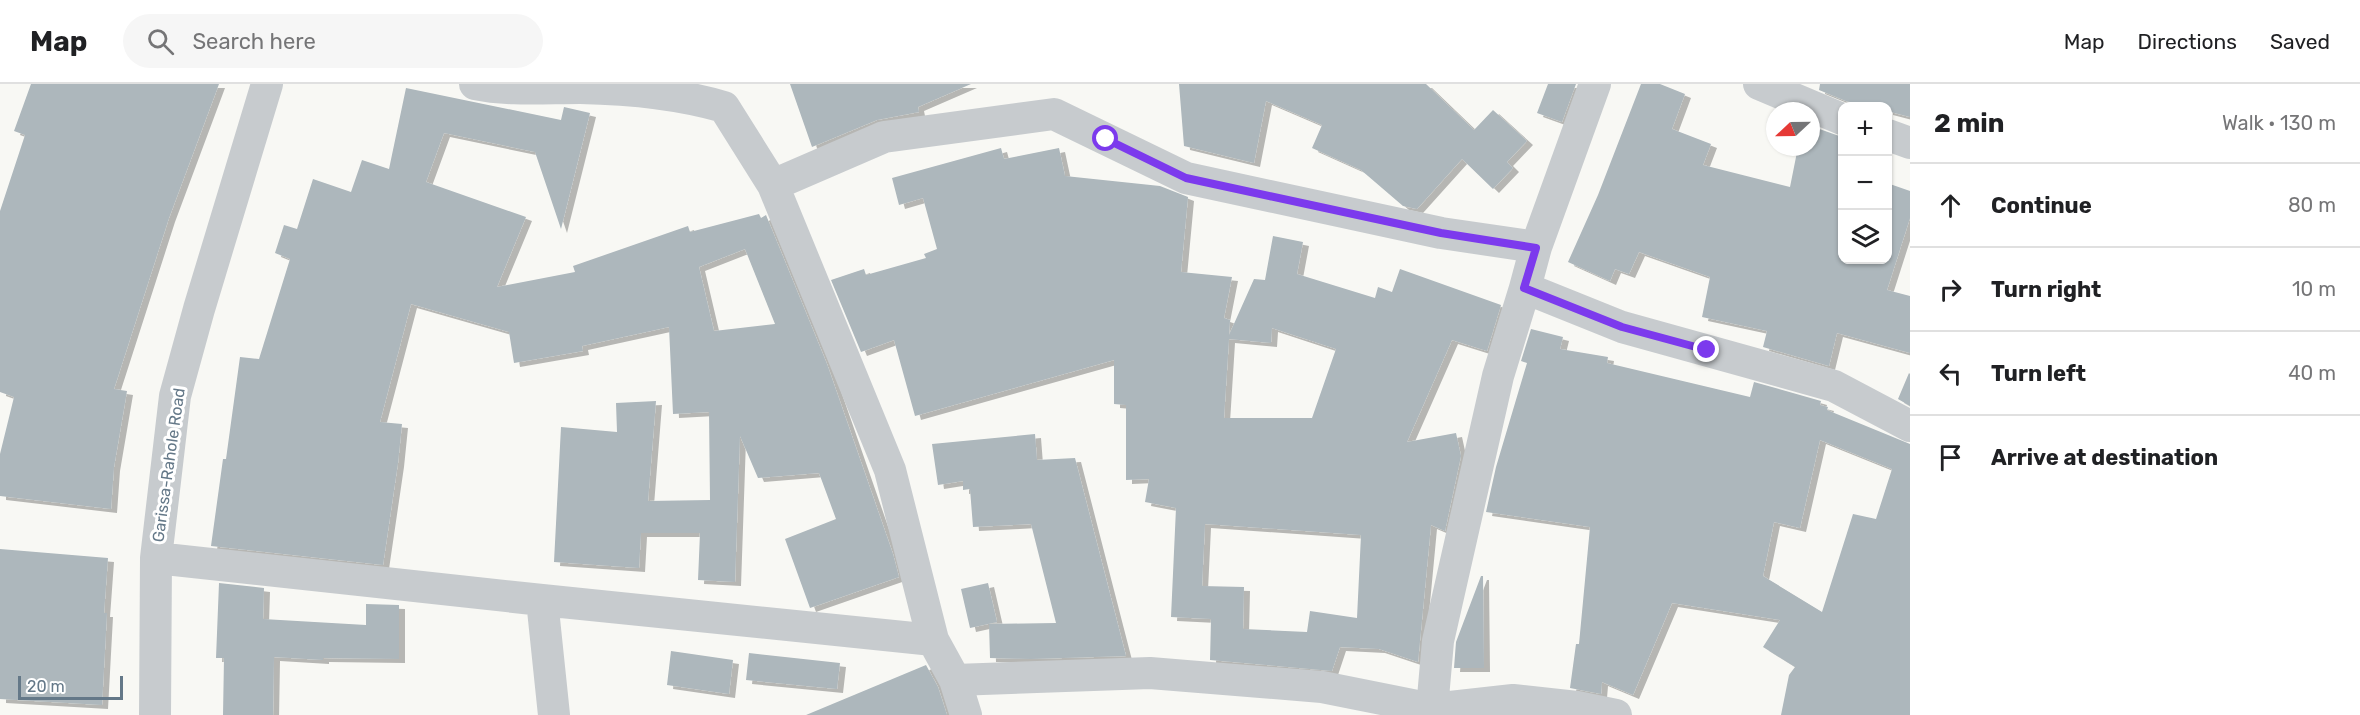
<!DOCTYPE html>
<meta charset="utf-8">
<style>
body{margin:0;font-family:Rubik,sans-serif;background:#f6f6f6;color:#202124}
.controls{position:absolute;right:18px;top:18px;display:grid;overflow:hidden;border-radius:12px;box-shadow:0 2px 4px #0004}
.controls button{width:54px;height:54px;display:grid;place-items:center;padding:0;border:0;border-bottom:2px solid #e0e0e0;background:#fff;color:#202124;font:30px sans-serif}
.compass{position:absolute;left:1766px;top:18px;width:54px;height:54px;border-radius:50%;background:#fff;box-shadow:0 2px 4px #0004;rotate:248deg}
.scale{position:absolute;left:18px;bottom:15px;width:105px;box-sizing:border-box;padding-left:6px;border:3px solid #647888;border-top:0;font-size:16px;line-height:21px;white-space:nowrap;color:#647888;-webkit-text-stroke:4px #fff;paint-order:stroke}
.stop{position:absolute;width:18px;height:18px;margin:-14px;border:4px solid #7c3aed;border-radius:50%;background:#fff}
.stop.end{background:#7c3aed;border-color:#fff;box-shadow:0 2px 6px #0008}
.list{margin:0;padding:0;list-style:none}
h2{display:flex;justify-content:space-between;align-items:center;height:78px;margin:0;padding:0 24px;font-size:26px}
h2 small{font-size:20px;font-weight:400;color:#757577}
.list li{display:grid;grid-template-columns:39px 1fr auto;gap:18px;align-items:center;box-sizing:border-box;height:84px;padding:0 24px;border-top:2px solid #e0e0e0}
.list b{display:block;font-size:22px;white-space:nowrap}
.list em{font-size:20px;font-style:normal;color:#757577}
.icon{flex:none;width:33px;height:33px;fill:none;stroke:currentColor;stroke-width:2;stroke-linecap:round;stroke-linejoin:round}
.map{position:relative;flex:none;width:1910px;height:631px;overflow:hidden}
header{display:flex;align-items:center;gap:36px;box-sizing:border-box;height:84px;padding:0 30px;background:#fff;border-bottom:2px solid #e0e0e0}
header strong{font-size:28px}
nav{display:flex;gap:33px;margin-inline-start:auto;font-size:21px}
.search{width:420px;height:54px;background:#f6f6f6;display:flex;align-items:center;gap:15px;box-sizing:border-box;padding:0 21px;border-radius:33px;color:#757577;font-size:22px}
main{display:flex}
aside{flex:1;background:#fff}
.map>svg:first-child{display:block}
.building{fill:#adb7bc;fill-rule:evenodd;filter:url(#shadow)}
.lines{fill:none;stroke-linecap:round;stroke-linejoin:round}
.minor{stroke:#c7cbce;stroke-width:32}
.route{stroke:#7c3aed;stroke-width:8}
.labels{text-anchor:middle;stroke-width:6;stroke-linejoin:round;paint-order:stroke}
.street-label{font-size:16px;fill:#647888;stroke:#fff}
</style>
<header>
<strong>Map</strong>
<div class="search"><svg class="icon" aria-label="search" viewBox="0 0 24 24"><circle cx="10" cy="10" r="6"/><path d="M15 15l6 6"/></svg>Search here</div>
<nav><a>Map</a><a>Directions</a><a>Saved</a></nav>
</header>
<main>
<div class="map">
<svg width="1910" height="631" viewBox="0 0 1910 631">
<defs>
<filter id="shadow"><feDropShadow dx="6" dy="4" stdDeviation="0" flood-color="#0004"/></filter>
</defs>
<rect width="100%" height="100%" fill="#f8f8f4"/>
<path class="building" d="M 31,0 L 219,0 L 169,134 L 114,305 L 127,307 L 114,383 L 111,425 L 0,412 L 0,370 L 14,313 L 0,308 L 0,127 L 25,51 L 14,47 Z
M 790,0 L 971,0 L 918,23 L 919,28 L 877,36 L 812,63 Z
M 1179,0 L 1426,0 L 1474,46 L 1493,26 L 1527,57 L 1507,78 L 1513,84 L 1493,105 L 1462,75 L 1417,125 L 1403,122 L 1361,86 L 1312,64 L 1322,41 L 1266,17 L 1254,79 L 1184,62 Z
M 1548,0 L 1576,0 L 1562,38 L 1537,29 Z
M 1641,0 L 1660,0 L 1685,10 L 1672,45 L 1711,60 L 1703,81 L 1790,103 L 1798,63 L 1811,63 L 1811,42 L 1842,53 L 1842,176 L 1887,176 L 1887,99 L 1910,107 L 1910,134 L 1887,206 L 1910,212 L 1910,269 L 1837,249 L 1829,282 L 1763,263 L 1767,247 L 1702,233 L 1710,193 L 1639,168 L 1629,190 L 1615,185 L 1610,197 L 1568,178 L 1598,111 Z
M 1820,0 L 1910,0 L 1910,33 L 1887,27 L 1887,22 L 1867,22 L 1846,17 L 1819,6 Z
M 406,4 L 561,36 L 564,23 L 590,29 L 561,145 L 535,68 L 444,49 L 426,98 L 526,133 L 497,203 L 575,188 L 573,182 L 688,142 L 690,148 L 759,130 L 761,134 L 766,131 L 827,280 L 893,470 L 899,493 L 810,524 L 785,455 L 836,435 L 819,389 L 758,394 L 740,352 L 735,498 L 698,496 L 700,449 L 641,449 L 639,484 L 554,478 L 561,343 L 617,348 L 616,319 L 656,317 L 648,417 L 710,416 L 709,328 L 673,330 L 669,243 L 582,262 L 583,267 L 514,279 L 509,248 L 411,220 L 380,338 L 402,340 L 398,379 L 383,481 L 211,462 L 223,375 L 226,375 L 240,273 L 259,275 L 290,175 L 275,169 L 284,141 L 297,145 L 313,95 L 351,108 L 362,76 L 389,85 ZM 745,165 L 775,240 L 714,247 L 699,183 Z
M 1001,64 L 1004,75 L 1059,64 L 1065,92 L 1160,102 L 1188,113 L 1181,188 L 1232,193 L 1224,234 L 1230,236 L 1229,251 L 1254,195 L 1265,196 L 1273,152 L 1303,158 L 1297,190 L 1375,214 L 1378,203 L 1392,208 L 1400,185 L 1501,221 L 1487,267 L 1452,256 L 1407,358 L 1456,349 L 1461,372 L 1445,447 L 1431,441 L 1418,578 L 1379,565 L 1340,563 L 1332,587 L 1210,576 L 1211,535 L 1171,533 L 1176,424 L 1145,418 L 1149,395 L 1126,396 L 1126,321 L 1114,320 L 1114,276 L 915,332 L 894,256 L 861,268 L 831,196 L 864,185 L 866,191 L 926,174 L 924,170 L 937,165 L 923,114 L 899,121 L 892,94 ZM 1272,244 L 1336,265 L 1312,334 L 1224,334 L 1229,255 L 1271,259 ZM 1205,440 L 1361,451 L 1357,534 L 1310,527 L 1307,548 L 1243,545 L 1244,503 L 1202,502 Z
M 1531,245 L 1563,253 L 1560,265 L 1608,273 L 1607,279 L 1750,313 L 1754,298 L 1821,317 L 1820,321 L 1828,323 L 1827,326 L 1910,360 L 1910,631 L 1781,631 L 1789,591 L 1795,583 L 1763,563 L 1780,536 L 1672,519 L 1633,611 L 1602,598 L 1601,610 L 1570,604 L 1576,560 L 1579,560 L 1590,443 L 1486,428 L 1496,383 L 1527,279 L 1521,277 ZM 1820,356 L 1892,385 L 1876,435 L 1853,430 L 1822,528 L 1763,492 L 1774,438 L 1800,444 Z
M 1909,289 L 1910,290 L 1910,322 L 1898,315 Z
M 1035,350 L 1037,376 L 1075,374 L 1126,572 L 1031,575 L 990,574 L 989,540 L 1056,539 L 1031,440 L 973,443 L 970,405 L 963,406 L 963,397 L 938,401 L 932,360 Z
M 0,465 L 108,474 L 104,529 L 107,529 L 102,621 L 0,615 Z
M 1481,492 L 1483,492 L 1484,584 L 1454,584 L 1456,558 Z
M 219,499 L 264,504 L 263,535 L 366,541 L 366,520 L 399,521 L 399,575 L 323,574 L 323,576 L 274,573 L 273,631 L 223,631 L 224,574 L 216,574 Z
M 988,499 L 997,538 L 970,544 L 961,505 Z
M 671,567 L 733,576 L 729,610 L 667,601 Z
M 749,569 L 840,579 L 837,605 L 746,596 Z
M 926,581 L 938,603 L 947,631 L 806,631 Z"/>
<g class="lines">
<path class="minor" d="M 475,0 C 509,7 544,4 580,4 C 629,5 676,9 724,23 L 773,101 L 890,386 L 933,556 L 955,596 L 966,631
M 1759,0 L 1842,35
M 1888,51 L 1910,59
M 773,101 L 884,53 L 1054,30 L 1186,94 L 1441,149 L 1536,163 L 1525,204 L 1622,243 L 1834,302 L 1910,342
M 1536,163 L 1595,0
M 156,474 L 542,516 L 933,556
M 542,516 L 554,631
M 955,596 L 1150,589 L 1322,603 L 1432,625 L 1513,616 L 1577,623 L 1616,631
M 1432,625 L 1438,557 L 1498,292 L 1525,204
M 155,631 L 156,474 L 175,312 L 199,225 L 267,0"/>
</g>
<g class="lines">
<path class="route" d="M 1106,55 L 1186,94 L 1441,149 L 1536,164 L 1524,204 L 1622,243 L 1707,266"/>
</g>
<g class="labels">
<g class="street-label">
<text transform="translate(168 381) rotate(-82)" y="6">Garissa-Rahole Road</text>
</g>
</g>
</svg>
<div class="controls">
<button>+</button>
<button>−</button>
<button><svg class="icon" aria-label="layers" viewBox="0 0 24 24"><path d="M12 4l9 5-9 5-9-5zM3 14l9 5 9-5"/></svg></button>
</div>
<svg class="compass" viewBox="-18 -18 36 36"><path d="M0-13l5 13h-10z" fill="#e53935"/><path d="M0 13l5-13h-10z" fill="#757577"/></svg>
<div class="scale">20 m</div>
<div class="stop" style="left:1106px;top:55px"></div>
<div class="stop end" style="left:1707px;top:266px"></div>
</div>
<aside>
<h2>2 min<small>Walk · 130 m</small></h2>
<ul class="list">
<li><svg class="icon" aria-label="ahead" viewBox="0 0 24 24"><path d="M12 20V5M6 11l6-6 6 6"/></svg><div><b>Continue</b></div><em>80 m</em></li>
<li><svg class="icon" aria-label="right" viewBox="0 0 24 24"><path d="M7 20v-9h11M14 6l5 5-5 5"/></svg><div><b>Turn right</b></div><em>10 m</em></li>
<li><svg class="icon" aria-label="left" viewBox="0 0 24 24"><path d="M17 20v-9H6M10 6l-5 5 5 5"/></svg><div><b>Turn left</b></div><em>40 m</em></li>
<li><svg class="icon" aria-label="arrive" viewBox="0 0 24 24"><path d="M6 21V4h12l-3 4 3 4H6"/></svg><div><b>Arrive at destination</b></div></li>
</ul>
</aside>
</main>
